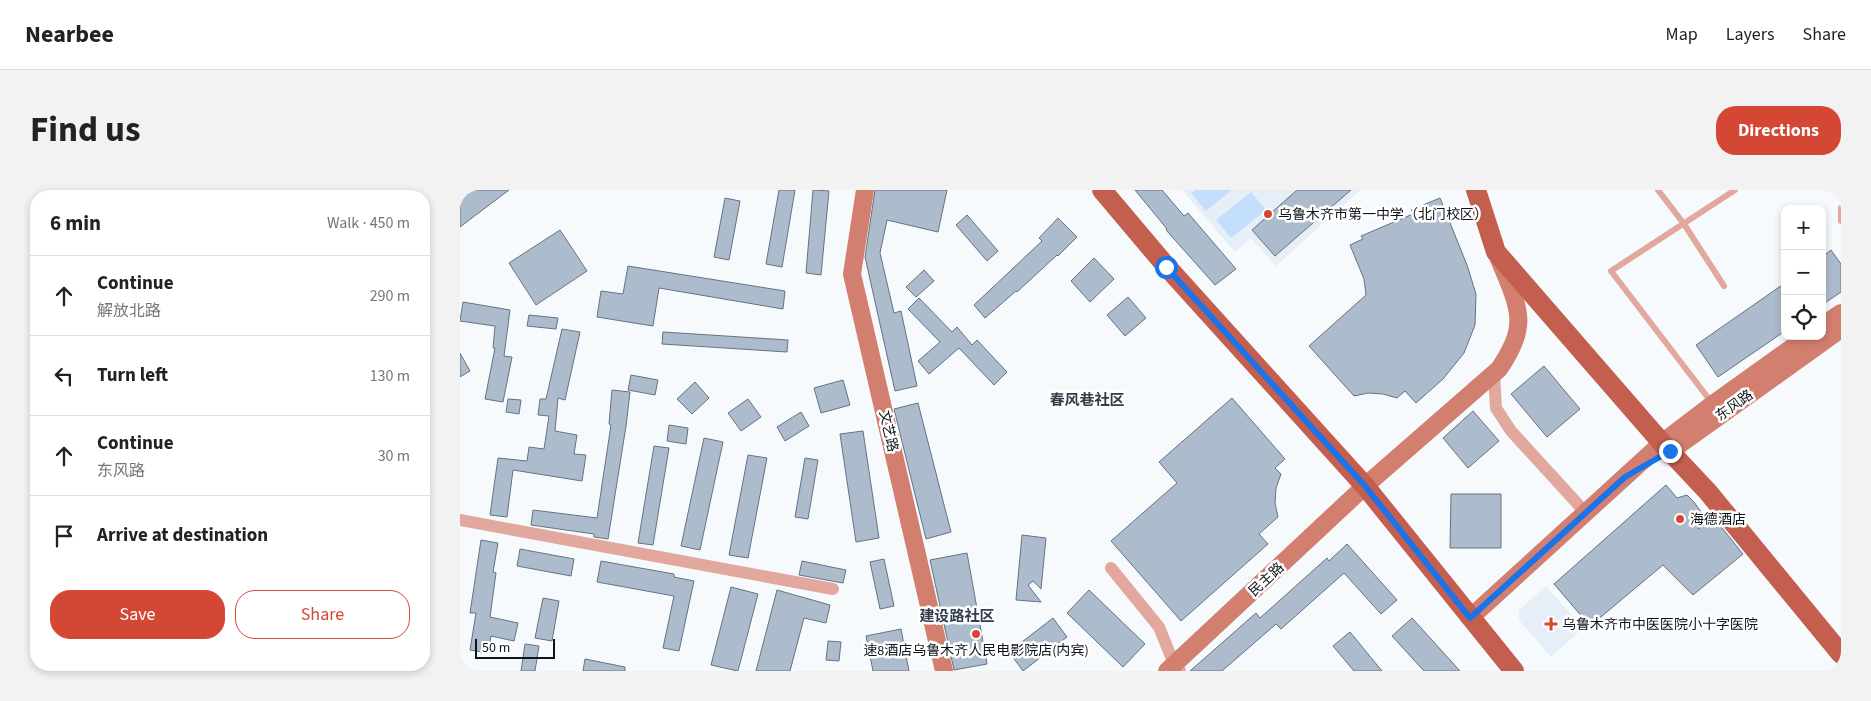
<!DOCTYPE html>
<meta charset="utf-8">
<style>
body{margin:0;font-family:"Source Sans 3","Noto Sans SC",sans-serif;background:#f2f2f2;color:#222}
.controls{position:absolute;right:15px;top:15px;display:grid;overflow:hidden;border-radius:10px;box-shadow:0 2px 8px #0003}
.controls button{width:45px;height:45px;display:grid;place-items:center;padding:0;border:0;border-bottom:1px solid #e0e0e0;background:#fff;color:#222;font:25px sans-serif}
.scale{position:absolute;left:15px;bottom:12px;width:80px;box-sizing:border-box;padding-left:5px;border:2px solid #0f141a;border-top:0;font-size:14px;line-height:18px;white-space:nowrap;color:#0f141a;-webkit-text-stroke:4px #fff;paint-order:stroke}
.stop{position:absolute;width:15px;height:15px;margin:-11px;border:4px solid #1a73e8;border-radius:50%;background:#fff}
.stop.end{background:#1a73e8;border-color:#fff;box-shadow:0 1px 5px #0008}
.list{margin:0;padding:0;list-style:none}
h2{display:flex;justify-content:space-between;align-items:center;height:65px;margin:0;padding:0 20px;font-size:21px}
h2 small{font-size:16px;font-weight:400;color:#767676}
.list li{display:grid;grid-template-columns:32px 1fr auto;gap:15px;align-items:center;box-sizing:border-box;height:80px;padding:0 20px;border-top:1px solid #e0e0e0}
.list b{display:block;font-size:19px;white-space:nowrap}
.list p{margin:0;font-size:16px;white-space:nowrap;color:#767676}
.list em{font-size:16px;font-style:normal;color:#767676}
.actions{display:flex;gap:10px;padding:15px 20px}
.actions a{flex:1;padding:11px 0;border:1px solid #d44735;border-radius:20px;text-align:center;font-size:18px;color:#d44735}
.actions .main{background:#d44735;color:#fff}
.icon{flex:none;width:28px;height:28px;fill:none;stroke:currentColor;stroke-width:2;stroke-linecap:round;stroke-linejoin:round}
.map{position:relative;flex:none;width:1381px;height:481px;overflow:hidden;border-radius:20px}
header{display:flex;align-items:center;gap:30px;box-sizing:border-box;height:70px;padding:0 25px;background:#fff;border-bottom:1px solid #e0e0e0}
header strong{font-size:24px}
nav{display:flex;gap:28px;margin-inline-start:auto;font-size:18px}
.intro{display:flex;align-items:center;justify-content:space-between;box-sizing:border-box;height:120px;padding:0 30px}
h1{margin:0;font-size:35px}
.button{padding:12px 22px;border-radius:20px;background:#d44735;color:#fff;font-size:18px;font-weight:700}
main{display:flex;gap:30px;padding:0 30px}
aside{flex:1;background:#fff;border-radius:20px;box-shadow:0 2px 8px #0003}
.map>svg:first-child{display:block}
.built{fill:#e6eef7}
.green{fill:#c4dffd}
.building{fill:#adbccd;stroke:#657282}
.lines{fill:none;stroke-linecap:round;stroke-linejoin:round}
.lane{stroke:#e2a89d;stroke-width:6}
.street{stroke:#e2a89d;stroke-width:12}
.secondary{stroke:#d27f70;stroke-width:18}
.primary{stroke:#c45f4f;stroke-width:20}
.route{stroke:#1a73e8;stroke-width:6}
.poi-dot{fill:#d44735;stroke:#fff;stroke-width:2}
.labels{text-anchor:middle;stroke-width:5;stroke-linejoin:round;paint-order:stroke}
.poi-label{font-size:14px;fill:#0f141a;stroke:#fff;text-anchor:start}
.street-label{font-size:14px;fill:#0f141a;stroke:#fff}
.neighbourhood-label{font-size:15px;font-weight:bold;fill:#313e4c;stroke:#fff}
</style>
<header>
<strong>Nearbee</strong>
<nav><a>Map</a><a>Layers</a><a>Share</a></nav>
</header>
<div class="intro"><h1>Find us</h1><a class="button">Directions</a></div>
<main>
<aside>
<h2>6 min<small>Walk · 450 m</small></h2>
<ul class="list">
<li><svg class="icon" aria-label="ahead" viewBox="0 0 24 24"><path d="M12 20V5M6 11l6-6 6 6"/></svg><div><b>Continue</b><p>解放北路</p></div><em>290 m</em></li>
<li><svg class="icon" aria-label="left" viewBox="0 0 24 24"><path d="M17 20v-9H6M10 6l-5 5 5 5"/></svg><div><b>Turn left</b></div><em>130 m</em></li>
<li><svg class="icon" aria-label="ahead" viewBox="0 0 24 24"><path d="M12 20V5M6 11l6-6 6 6"/></svg><div><b>Continue</b><p>东风路</p></div><em>30 m</em></li>
<li><svg class="icon" aria-label="arrive" viewBox="0 0 24 24"><path d="M6 21V4h12l-3 4 3 4H6"/></svg><div><b>Arrive at destination</b></div></li>
</ul>
<div class="actions"><a class="main">Save</a><a>Share</a></div>
</aside>
<div class="map">
<svg width="1381" height="481" viewBox="0 0 1381 481">
<rect width="100%" height="100%" fill="#f6fafd"/>
<path class="built" d="M 722,0 L 900,0 L 816,76 L 791,48 L 775,62 Z
M 1086,396 L 1123,438 L 1091,467 L 1059,430 L 1059,420 Z"/>
<path class="green" d="M 735,0 L 772,0 L 746,21 L 731,3 Z
M 791,2 L 806,20 L 771,48 L 756,30 Z"/>
<path class="building" d="M 0,0 L 49,0 L 0,37 Z
M 319,0 L 335,0 L 322,77 L 306,74 Z
M 353,0 L 369,1 L 361,85 L 346,83 Z
M 415,0 L 487,0 L 478,42 L 427,30 L 420,63 L 434,123 L 441,121 L 457,196 L 435,201 L 405,67 Z
M 675,0 L 702,0 L 724,26 L 728,23 L 776,79 L 755,95 L 706,40 L 707,39 Z
M 837,0 L 891,0 L 815,66 L 792,40 Z
M 265,8 L 280,11 L 269,70 L 254,67 Z
M 980,8 L 1007,75 L 1016,104 L 1015,135 L 1004,163 L 983,189 L 956,213 L 945,201 L 937,208 L 923,204 L 908,203 L 894,206 L 849,156 L 906,105 L 904,89 L 890,55 L 903,49 L 901,46 L 953,24 L 951,20 Z
M 507,25 L 538,61 L 527,71 L 496,35 Z
M 598,28 L 617,47 L 598,66 L 597,65 L 557,102 L 556,101 L 525,128 L 514,115 L 582,51 L 579,48 Z
M 100,40 L 127,81 L 76,115 L 49,73 Z
M 1371,60 L 1381,74 L 1381,102 L 1362,115 L 1362,67 Z
M 634,68 L 654,89 L 630,112 L 611,91 Z
M 168,76 L 325,101 L 323,119 L 199,98 L 193,136 L 137,127 L 141,101 L 163,104 Z
M 464,80 L 474,91 L 456,107 L 446,97 Z
M 1325,93 L 1325,141 L 1258,187 L 1236,155 Z
M 668,107 L 686,128 L 665,146 L 647,125 Z
M 459,108 L 492,142 L 497,137 L 512,155 L 517,150 L 547,182 L 534,195 L 499,158 L 469,184 L 458,171 L 480,152 L 448,119 Z
M 3,112 L 50,120 L 44,166 L 52,167 L 43,212 L 25,209 L 35,158 L 33,158 L 35,136 L 0,131 Z
M 69,125 L 98,128 L 96,139 L 67,136 Z
M 102,139 L 120,142 L 105,210 L 98,208 L 95,241 L 117,245 L 114,264 L 126,265 L 122,291 L 53,280 L 47,327 L 30,325 L 38,268 L 67,271 L 69,257 L 84,259 L 89,226 L 78,225 L 80,209 L 86,209 Z
M 203,142 L 328,150 L 327,162 L 202,154 Z
M 0,163 L 10,181 L 0,187 Z
M 1084,176 L 1120,219 L 1087,247 L 1051,204 Z
M 171,185 L 198,190 L 195,205 L 168,200 Z
M 383,190 L 390,215 L 361,223 L 354,198 Z
M 235,192 L 249,208 L 232,224 L 217,209 Z
M 152,200 L 170,202 L 166,236 L 148,349 L 134,347 L 134,344 L 71,335 L 73,320 L 137,328 L 151,235 L 149,234 Z
M 772,208 L 825,269 L 815,278 L 821,284 L 816,298 L 815,313 L 818,327 L 799,344 L 808,354 L 721,431 L 651,351 L 717,293 L 699,272 Z
M 48,209 L 61,210 L 59,224 L 46,222 Z
M 288,209 L 301,227 L 281,241 L 268,223 Z
M 458,213 L 491,342 L 466,349 L 434,219 Z
M 1013,221 L 1039,251 L 1008,278 L 983,248 Z
M 341,222 L 349,236 L 325,251 L 317,237 Z
M 209,235 L 228,238 L 226,254 L 207,251 Z
M 403,241 L 419,348 L 396,352 L 380,244 Z
M 244,248 L 263,252 L 240,360 L 221,356 Z
M 194,256 L 209,258 L 193,355 L 178,353 Z
M 288,265 L 307,268 L 288,368 L 269,365 Z
M 345,268 L 358,270 L 348,329 L 335,327 Z
M 1206,295 L 1217,308 L 1227,305 L 1234,312 L 1241,322 L 1238,339 L 1254,328 L 1283,364 L 1233,405 L 1203,375 L 1130,436 L 1094,394 Z
M 991,304 L 1041,304 L 1041,358 L 990,358 Z
M 562,345 L 586,348 L 581,399 L 573,391 L 568,395 L 581,412 L 556,410 Z
M 21,350 L 38,353 L 33,382 L 36,383 L 30,427 L 58,433 L 54,451 L 31,446 L 28,463 L 10,460 L 16,423 L 10,423 Z
M 887,354 L 937,410 L 921,424 L 884,383 L 821,439 L 816,434 L 762,481 L 730,481 L 796,423 L 800,428 L 867,368 L 869,371 Z
M 60,359 L 114,369 L 111,386 L 57,376 Z
M 507,363 L 527,474 L 494,480 L 470,370 Z
M 424,369 L 434,416 L 420,419 L 410,372 Z
M 141,371 L 214,384 L 214,387 L 234,391 L 219,461 L 203,458 L 214,406 L 137,392 Z
M 342,371 L 386,380 L 383,393 L 339,385 Z
M 271,397 L 298,404 L 278,481 L 251,475 Z
M 317,400 L 370,415 L 366,433 L 344,428 L 330,481 L 296,481 Z
M 629,400 L 685,454 L 663,477 L 607,423 Z
M 83,408 L 99,411 L 92,451 L 75,448 Z
M 593,428 L 607,447 L 563,481 L 549,462 Z
M 952,428 L 1000,481 L 964,481 L 932,446 Z
M 441,439 L 449,481 L 413,481 L 406,446 Z
M 890,442 L 922,481 L 894,481 L 873,456 Z
M 368,451 L 381,452 L 379,471 L 366,470 Z
M 65,454 L 79,456 L 75,481 L 61,481 Z
M 125,469 L 165,477 L 165,481 L 123,481 Z"/>
<g class="lines">
<path class="lane" d="M 1198,0 L 1224,34 L 1264,96
M 1381,18 L 1381,31
M 1252,213 L 1151,81 L 1275,0"/>
<path class="street" d="M 1034,184 L 1036,218 L 1051,241 L 1126,323
M 0,330 L 373,399
M 651,378 L 699,437 L 714,474 L 720,481"/>
<path class="secondary" d="M 405,0 L 392,84 L 484,481
M 1362,136 L 1381,123
M 1219,255 L 1381,139
M 1010,428 L 1202,253 L 1253,214 L 1348,146
M 707,481 L 905,296 L 1039,179 C 1047,167 1057,151 1058,136 C 1061,116 1046,87 1039,69"/>
<path class="primary" d="M 642,0 L 707,77 L 905,296 L 1054,481
M 1016,0 L 1036,62 L 1202,253 L 1248,302 L 1381,464"/>
</g>
<g class="lines">
<path class="route" d="M 706,77 L 905,296 L 1010,428 L 1165,287 L 1210,261"/>
</g>
<g class="poi-dot">
<circle cx="808" cy="24" r="5"/>
<circle cx="1220" cy="329" r="5"/>
<path d="M1088.5 426.5h5v5h5v5h-5v5h-5v-5h-5v-5h5z"/>
<circle cx="516" cy="444" r="5"/>
</g>
<g class="labels">
<g class="poi-label">
<text x="818" y="29">乌鲁木齐市第一中学（北门校区）</text>
<text x="1230" y="334">海德酒店</text>
<text x="1102" y="439">乌鲁木齐市中医医院小十字医院</text>
<text x="516" y="465" text-anchor="middle">速8酒店乌鲁木齐人民电影院店(内宾)</text>
</g>
<g class="street-label">
<text transform="translate(1274 215) rotate(-35)" y="5">东风路</text>
<text transform="translate(429 241) rotate(77)" y="5">文艺路</text>
<text transform="translate(806 389) rotate(-43)" y="5">民主路</text>
</g>
<g class="neighbourhood-label">
<text x="627" y="215">春风巷社区</text>
<text x="497" y="431">建设路社区</text>
</g>
</g>
</svg>
<div class="controls">
<button>+</button>
<button>−</button>
<button><svg class="icon" aria-label="locate" viewBox="0 0 24 24"><circle cx="12" cy="12" r="6"/><path d="M12 2v4M12 18v4M2 12h4M18 12h4"/></svg></button>
</div>
<div class="scale">50 m</div>
<div class="stop" style="left:706px;top:77px"></div>
<div class="stop end" style="left:1210px;top:261px"></div>
</div>
</main>
